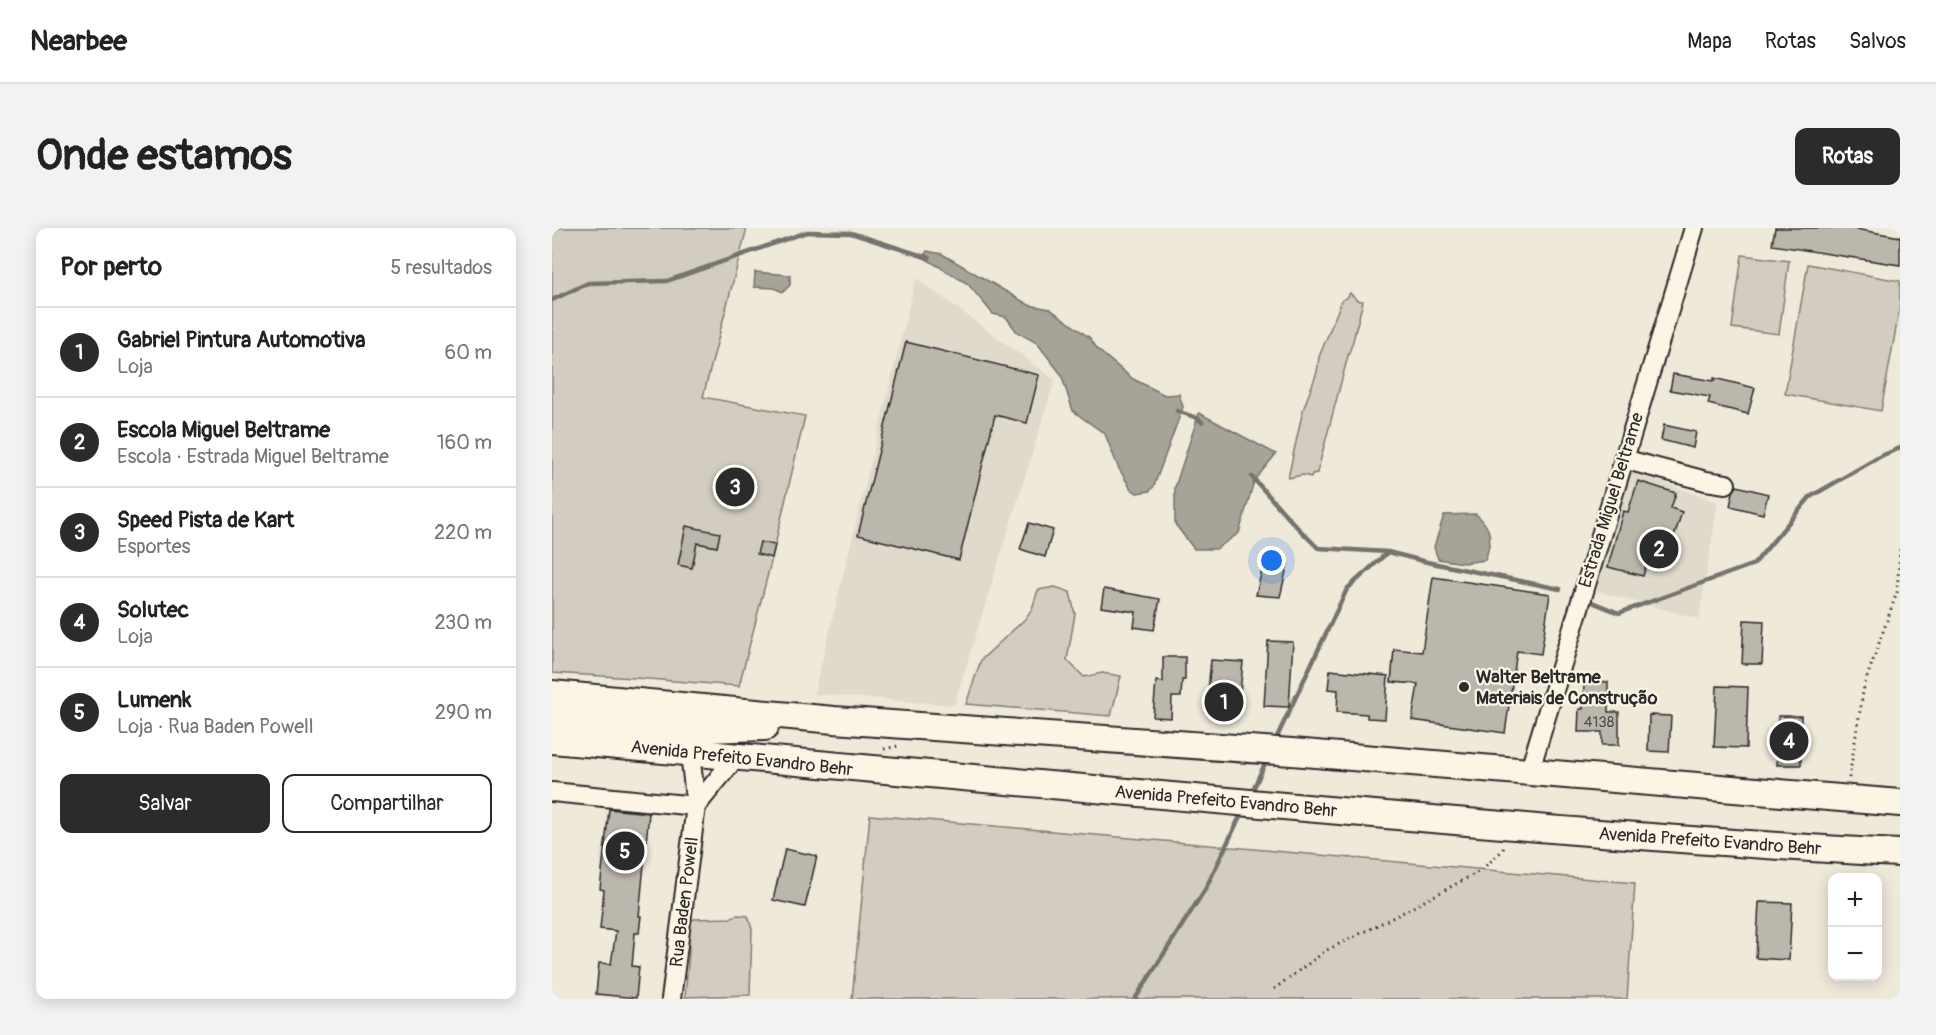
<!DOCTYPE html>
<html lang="pt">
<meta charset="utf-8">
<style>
body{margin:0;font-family:Pangolin,sans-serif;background:#f2f2f2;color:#222}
.controls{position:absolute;right:18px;bottom:18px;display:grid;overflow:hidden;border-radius:12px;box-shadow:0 3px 15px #0003}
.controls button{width:54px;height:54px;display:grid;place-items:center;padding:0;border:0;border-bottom:2px solid #e0e0e0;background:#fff;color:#222;font:30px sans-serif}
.you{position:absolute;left:720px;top:333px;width:21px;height:21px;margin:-15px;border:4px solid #fff;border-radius:50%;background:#1a73e8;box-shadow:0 0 0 9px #1a73e833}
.badge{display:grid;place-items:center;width:39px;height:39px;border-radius:50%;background:#2b2b2b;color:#fff;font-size:20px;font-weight:700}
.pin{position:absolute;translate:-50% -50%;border:3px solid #fff;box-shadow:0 2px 6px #0006}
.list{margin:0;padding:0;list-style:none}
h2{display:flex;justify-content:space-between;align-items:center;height:78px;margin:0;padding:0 24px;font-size:26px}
h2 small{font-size:20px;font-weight:400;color:#767676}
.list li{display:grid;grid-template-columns:39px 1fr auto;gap:18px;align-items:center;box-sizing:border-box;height:90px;padding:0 24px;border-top:2px solid #e0e0e0}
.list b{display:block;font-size:22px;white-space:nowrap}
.list p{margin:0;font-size:20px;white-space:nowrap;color:#767676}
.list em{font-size:20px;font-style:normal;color:#767676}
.actions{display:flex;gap:12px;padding:18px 24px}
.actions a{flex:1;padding:14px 0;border:2px solid #2b2b2b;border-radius:12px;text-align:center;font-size:21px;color:#2b2b2b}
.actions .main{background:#2b2b2b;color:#fff}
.map{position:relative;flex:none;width:1348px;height:771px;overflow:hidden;border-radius:12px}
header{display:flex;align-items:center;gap:36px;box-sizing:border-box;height:84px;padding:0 30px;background:#fff;border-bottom:2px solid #e0e0e0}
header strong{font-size:28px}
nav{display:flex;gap:33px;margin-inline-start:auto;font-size:21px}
.intro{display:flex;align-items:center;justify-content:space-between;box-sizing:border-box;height:144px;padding:0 36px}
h1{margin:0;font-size:42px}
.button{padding:15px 27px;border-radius:12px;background:#2b2b2b;color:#fff;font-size:21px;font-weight:700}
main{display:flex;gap:36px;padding:0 36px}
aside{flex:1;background:#fff;border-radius:12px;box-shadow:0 3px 15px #0003}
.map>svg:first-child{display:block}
.built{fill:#e0dacc}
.green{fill:#d2cdc0;stroke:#7e7c76;stroke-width:1.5}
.water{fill:#a6a399;stroke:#75736d;stroke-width:1.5}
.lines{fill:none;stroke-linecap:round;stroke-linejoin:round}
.stream{stroke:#75736d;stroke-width:4.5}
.building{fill:#bcb7ac;stroke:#2b2b2b;stroke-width:1.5}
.minor-casing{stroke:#2b2b2b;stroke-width:22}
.highway-casing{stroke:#2b2b2b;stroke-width:30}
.path{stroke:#2b2b2b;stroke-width:3;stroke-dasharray:1.5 4.5;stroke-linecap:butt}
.minor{stroke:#fcf5e5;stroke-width:18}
.highway{stroke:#fcf5e5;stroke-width:26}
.poi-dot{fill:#2b2b2b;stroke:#fcf5e5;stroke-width:2}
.labels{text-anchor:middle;stroke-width:4.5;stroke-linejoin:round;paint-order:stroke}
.number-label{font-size:15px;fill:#4f4e4b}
.street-label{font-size:18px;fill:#2b2b2b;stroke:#fcf5e5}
.poi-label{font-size:18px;font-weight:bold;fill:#2b2b2b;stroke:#fcf5e5;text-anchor:start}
</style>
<header>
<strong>Nearbee</strong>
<nav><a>Mapa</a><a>Rotas</a><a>Salvos</a></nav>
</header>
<div class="intro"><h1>Onde estamos</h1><a class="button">Rotas</a></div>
<main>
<aside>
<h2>Por perto<small>5 resultados</small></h2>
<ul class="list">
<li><span class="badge">1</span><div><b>Gabriel Pintura Automotiva</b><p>Loja</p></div><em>60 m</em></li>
<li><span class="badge">2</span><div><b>Escola Miguel Beltrame</b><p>Escola · Estrada Miguel Beltrame</p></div><em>160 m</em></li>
<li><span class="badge">3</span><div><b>Speed Pista de Kart</b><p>Esportes</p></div><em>220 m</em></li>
<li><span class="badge">4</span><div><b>Solutec</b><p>Loja</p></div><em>230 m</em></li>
<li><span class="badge">5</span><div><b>Lumenk</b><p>Loja · Rua Baden Powell</p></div><em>290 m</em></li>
</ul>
<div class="actions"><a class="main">Salvar</a><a>Compartilhar</a></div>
</aside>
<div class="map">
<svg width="1348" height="771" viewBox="0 0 1348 771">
<rect width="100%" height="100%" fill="#efe9da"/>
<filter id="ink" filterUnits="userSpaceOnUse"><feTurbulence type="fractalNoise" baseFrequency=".0167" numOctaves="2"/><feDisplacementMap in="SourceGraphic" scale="12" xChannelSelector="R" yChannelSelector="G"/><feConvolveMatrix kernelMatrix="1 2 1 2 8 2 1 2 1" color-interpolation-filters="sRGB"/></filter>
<g filter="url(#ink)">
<path class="built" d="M 364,50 L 503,152 L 402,477 L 262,466 Z
M 1076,242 L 1166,274 L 1147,391 L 1045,363 Z"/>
<path class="green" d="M 0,0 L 195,0 L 151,169 L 253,188 L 220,330 L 187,458 L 83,450 L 0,445 Z
M 1190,27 L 1237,33 L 1227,106 L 1180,100 Z
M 1256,36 L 1348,53 L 1348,78 L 1329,183 L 1233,166 Z
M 798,65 L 805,72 L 811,73 L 801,113 L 796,128 L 765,245 L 760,246 L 759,249 L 751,247 L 736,250 L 751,182 L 765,144 L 767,129 L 790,72 L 795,70 Z
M 503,359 L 518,364 L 523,386 L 515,432 L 532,449 L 550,445 L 569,448 L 559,488 L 414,476 L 429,432 L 473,391 L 480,381 L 486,362 Z
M 318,587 L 1083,655 L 1075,771 L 300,771 Z
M 185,687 L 196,688 L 200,701 L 198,767 L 133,769 L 137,725 L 136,699 L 141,691 L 178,690 Z"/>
<path class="water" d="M 375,23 L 390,26 L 477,77 L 498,81 L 538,110 L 546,122 L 581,151 L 613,167 L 627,166 L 631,179 L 602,258 L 598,263 L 585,265 L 579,261 L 566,239 L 553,206 L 521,183 L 509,146 L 485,115 L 465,104 L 454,89 L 441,86 L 416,56 L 371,29 Z
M 203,44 L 238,47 L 238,57 L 231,64 L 222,60 L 202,59 Z
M 647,185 L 724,226 L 702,253 L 687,305 L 664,321 L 642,321 L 623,296 L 623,259 Z
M 924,286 C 941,301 940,312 933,332 L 912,335 L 886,331 L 882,319 L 892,287 Z"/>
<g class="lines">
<path class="stream" d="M 0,72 L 36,55 L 115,53 L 255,4 L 299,5 L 377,30
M 625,183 L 645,190 L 650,194
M 700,249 L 742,296 L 766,320 L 836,324
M 1040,374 L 1067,385 L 1202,336 L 1258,269 L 1329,228 L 1348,220
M 723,513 L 795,361 L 836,324 L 875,334 L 1008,361
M 698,568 L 716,529
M 583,771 L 654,660 L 690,584"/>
</g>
<path class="building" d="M 1223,0 L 1298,0 L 1348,9 L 1348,37 L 1220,17 Z
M 354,114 L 487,147 L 475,195 L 443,187 L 407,332 L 306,307 Z
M 1121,146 L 1162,153 L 1162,150 L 1203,160 L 1196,186 L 1156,176 L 1158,169 L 1118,162 Z
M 1112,197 L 1144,204 L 1141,220 L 1109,212 Z
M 1086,253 L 1124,265 L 1119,280 L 1130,284 L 1122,309 L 1103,305 L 1091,348 L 1056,339 L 1071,283 L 1076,284 Z
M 1185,258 L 1216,266 L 1211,286 L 1178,278 L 1181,264 Z
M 477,295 L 501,302 L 493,329 L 468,321 Z
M 134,298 L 168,305 L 165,319 L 145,315 L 140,340 L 126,337 Z
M 208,314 L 223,317 L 220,330 L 205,326 Z
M 713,329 L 736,335 L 728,369 L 704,367 Z
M 881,349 L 998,366 L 989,426 L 965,423 L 953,505 L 860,492 L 866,456 L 839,454 L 842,421 L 870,424 Z
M 552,361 L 608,371 L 602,402 L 582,399 L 584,384 L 549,379 Z
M 1192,392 L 1212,393 L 1210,436 L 1190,436 Z
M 716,413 L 741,414 L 737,479 L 712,478 Z
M 611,429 L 633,429 L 633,452 L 630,452 L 629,469 L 620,469 L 619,490 L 601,489 L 604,453 L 611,454 Z
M 659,432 L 691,434 L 687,475 L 655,473 Z
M 778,442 L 836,448 L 833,491 L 815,490 L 815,486 L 785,484 L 786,462 L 776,461 Z
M 1032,454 L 1056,454 L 1056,484 L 1067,484 L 1067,517 L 1050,517 L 1050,504 L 1026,504 L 1027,481 L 1031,481 Z
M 1165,458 L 1196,459 L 1194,520 L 1162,519 Z
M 1097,487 L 1119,488 L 1117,524 L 1096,523 Z
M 1226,488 L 1249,488 L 1249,537 L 1225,537 Z
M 57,581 L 97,585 L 87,688 L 89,688 L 87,705 L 83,705 L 80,738 L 87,739 L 84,770 L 44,766 L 47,735 L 59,736 L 64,703 L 48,701 L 52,662 L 48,661 Z
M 233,621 L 265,628 L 253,679 L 221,672 Z
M 1207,674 L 1240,675 L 1237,732 L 1204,730 Z"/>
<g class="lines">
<g class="minor-casing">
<path id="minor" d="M 1071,231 L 1154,253 L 1174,256
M 977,545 L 1142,0
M 0,564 L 144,578
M 144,578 L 183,530
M 119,771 L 144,578 L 138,525"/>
</g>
<g class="highway-casing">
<path id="highway" d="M 0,466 L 282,492 L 740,524 L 1348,575
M 0,488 L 152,501 L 213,499
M 0,512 C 255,536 510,559 765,581 C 959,598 1153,615 1348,625"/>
</g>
<path class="path" d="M 332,521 L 346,518
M 1297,550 L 1312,458 L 1345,364 L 1348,321
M 722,761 L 775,722 L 850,685 L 928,643 L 951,622 L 952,617"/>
<use href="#minor" class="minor"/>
<use href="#highway" class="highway"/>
</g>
</g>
<circle class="poi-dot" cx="912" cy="459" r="6"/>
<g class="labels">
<g class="number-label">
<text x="1047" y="499">4138</text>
</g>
<g class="street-label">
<text transform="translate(1059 272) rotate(-73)" y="6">Estrada Miguel Beltrame</text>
<text transform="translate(190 530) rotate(6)" y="6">Avenida Prefeito Evandro Behr</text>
<text transform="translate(674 573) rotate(5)" y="6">Avenida Prefeito Evandro Behr</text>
<text transform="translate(1158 613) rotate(4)" y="6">Avenida Prefeito Evandro Behr</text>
<text transform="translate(132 674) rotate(-83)" y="6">Rua Baden Powell</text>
</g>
<g class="poi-label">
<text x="924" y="455">Walter Beltrame<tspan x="924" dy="21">Materiais de Construção</tspan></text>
</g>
</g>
</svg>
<div class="controls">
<button>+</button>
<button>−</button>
</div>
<div class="you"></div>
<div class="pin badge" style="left:672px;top:474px">1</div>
<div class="pin badge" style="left:1107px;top:321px">2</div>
<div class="pin badge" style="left:183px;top:259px">3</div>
<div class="pin badge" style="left:1237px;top:513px">4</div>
<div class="pin badge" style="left:73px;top:623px">5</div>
</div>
</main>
